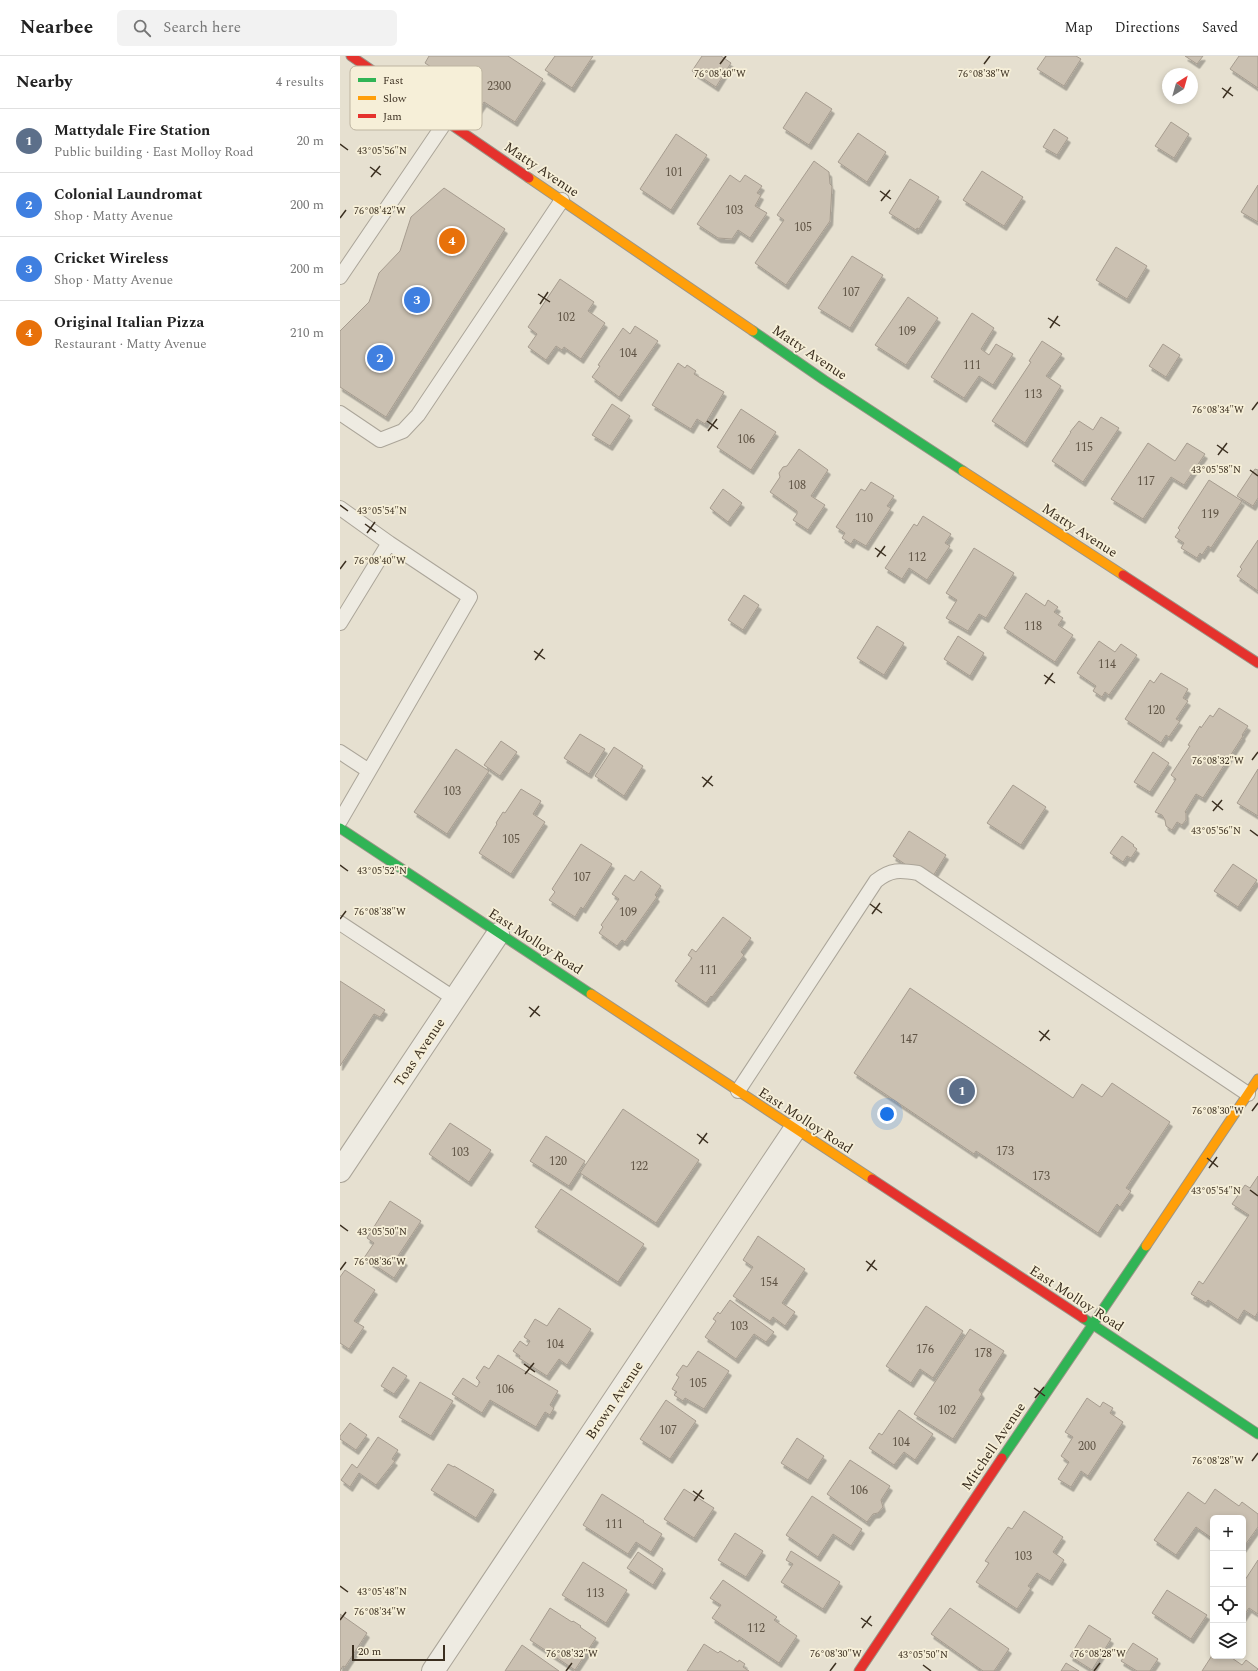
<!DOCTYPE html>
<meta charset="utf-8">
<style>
body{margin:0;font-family:Spectral,serif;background:#f2f2f2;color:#222}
.controls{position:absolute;right:12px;bottom:12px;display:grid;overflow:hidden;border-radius:6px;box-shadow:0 2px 6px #0003}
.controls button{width:36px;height:36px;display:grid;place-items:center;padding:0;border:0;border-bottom:1px solid #e0e0e0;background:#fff;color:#222;font:20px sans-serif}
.compass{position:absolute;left:822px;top:12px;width:36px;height:36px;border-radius:50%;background:#fff;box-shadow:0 2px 6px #0003;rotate:37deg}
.scale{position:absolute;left:12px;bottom:10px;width:93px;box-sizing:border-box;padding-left:4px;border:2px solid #3b2f20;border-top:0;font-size:11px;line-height:14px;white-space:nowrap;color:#3b2f20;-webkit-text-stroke:3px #f6efd8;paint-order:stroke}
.you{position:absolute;left:547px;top:1058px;width:14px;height:14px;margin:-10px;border:3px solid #fff;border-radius:50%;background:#1a73e8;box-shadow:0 0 0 6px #1a73e833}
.badge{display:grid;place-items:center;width:26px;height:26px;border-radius:50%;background:#0f766e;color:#fff;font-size:13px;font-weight:700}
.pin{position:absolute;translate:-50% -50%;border:2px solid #fff;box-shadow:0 1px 4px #0006}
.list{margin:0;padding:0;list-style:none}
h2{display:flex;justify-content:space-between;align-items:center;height:52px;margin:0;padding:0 16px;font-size:17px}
h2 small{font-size:13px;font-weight:400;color:#767676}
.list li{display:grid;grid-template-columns:26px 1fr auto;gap:12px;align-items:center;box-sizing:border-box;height:64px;padding:0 16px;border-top:1px solid #e0e0e0}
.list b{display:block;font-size:15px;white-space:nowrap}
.list p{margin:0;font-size:13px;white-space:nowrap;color:#767676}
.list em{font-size:13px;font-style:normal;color:#767676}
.icon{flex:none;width:22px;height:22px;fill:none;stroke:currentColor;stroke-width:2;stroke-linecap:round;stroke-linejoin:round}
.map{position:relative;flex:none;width:918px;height:1615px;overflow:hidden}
header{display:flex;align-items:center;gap:24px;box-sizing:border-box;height:56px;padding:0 20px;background:#fff;border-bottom:1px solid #e0e0e0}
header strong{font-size:19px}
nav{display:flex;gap:22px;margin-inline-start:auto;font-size:14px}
.search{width:280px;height:36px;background:#f2f2f2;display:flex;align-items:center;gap:10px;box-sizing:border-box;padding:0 14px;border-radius:6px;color:#767676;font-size:15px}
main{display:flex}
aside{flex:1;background:#fff}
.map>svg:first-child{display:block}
.building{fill:#cac0b1;stroke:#a69c8f;filter:url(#shadow)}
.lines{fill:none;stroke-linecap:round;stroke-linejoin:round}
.lane-casing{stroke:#aba599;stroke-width:16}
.street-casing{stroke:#aba599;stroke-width:24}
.fast-casing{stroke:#9b9588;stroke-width:11}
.slow-casing{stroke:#9b9588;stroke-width:11}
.jam-casing{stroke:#9b9588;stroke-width:11}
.lane{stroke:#eeebe2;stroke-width:14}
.street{stroke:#eeebe2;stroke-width:22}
.fast{stroke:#30b455;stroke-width:9}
.slow{stroke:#ff9f0a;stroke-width:9}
.jam{stroke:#e5322d;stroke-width:9}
.ticks{fill:none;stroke:#3b2f20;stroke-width:1.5}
.labels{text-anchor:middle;stroke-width:3.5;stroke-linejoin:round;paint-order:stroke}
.number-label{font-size:12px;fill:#5f5344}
.street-label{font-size:14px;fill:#3b2f20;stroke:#f6efd8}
.key{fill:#f6efd8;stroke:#beb5a1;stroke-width:1}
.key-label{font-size:11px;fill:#3b2f20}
.ticks-label{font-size:10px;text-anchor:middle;fill:#3b2f20;stroke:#f6efd8;stroke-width:3.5;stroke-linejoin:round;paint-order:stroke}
</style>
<header>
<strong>Nearbee</strong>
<div class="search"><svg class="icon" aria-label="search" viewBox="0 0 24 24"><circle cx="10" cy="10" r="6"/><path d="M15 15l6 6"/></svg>Search here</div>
<nav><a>Map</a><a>Directions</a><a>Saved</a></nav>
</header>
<main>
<aside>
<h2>Nearby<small>4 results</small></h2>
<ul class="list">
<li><span class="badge" style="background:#5c6f8a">1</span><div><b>Mattydale Fire Station</b><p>Public building · East Molloy Road</p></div><em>20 m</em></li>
<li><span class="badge" style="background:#3f7fe0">2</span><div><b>Colonial Laundromat</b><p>Shop · Matty Avenue</p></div><em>200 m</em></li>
<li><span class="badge" style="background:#3f7fe0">3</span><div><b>Cricket Wireless</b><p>Shop · Matty Avenue</p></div><em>200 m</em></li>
<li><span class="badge" style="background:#e8710a">4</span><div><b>Original Italian Pizza</b><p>Restaurant · Matty Avenue</p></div><em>210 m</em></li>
</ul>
</aside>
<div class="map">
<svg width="918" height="1615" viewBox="0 0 918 1615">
<defs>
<filter id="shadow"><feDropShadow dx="2.5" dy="4.5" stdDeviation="0" flood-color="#0004"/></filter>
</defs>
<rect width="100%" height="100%" fill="#e6e0d0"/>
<path class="building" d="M 89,0 L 168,0 L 203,23 L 175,66 L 144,46 L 138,55 L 124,46 L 130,37 L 85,7 Z
M 215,0 L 253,0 L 232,32 L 205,14 Z
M 362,0 L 381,0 L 391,7 L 376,31 L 352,15 Z
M 706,0 L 736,0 L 741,3 L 724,30 L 697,13 Z
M 845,0 L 863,0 L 857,8 Z
M 899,0 L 918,0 L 918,32 L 890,13 Z
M 466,36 L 492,53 L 469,89 L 443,72 Z
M 831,66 L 849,78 L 834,102 L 815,90 Z
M 714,73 L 728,82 L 717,99 L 703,91 Z
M 518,77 L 546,96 L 527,126 L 498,106 Z
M 336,78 L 367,99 L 331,154 L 300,133 Z
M 474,105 L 489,116 L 490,128 L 492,130 L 490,165 L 446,229 L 415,207 L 444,164 L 437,159 Z
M 642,115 L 683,141 L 664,170 L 623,144 Z
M 390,119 L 400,126 L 405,119 L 422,130 L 417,137 L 421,139 L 415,150 L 427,157 L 410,182 L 398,174 L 392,183 L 378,182 L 357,168 Z
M 570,123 L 599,141 L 579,173 L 577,172 L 576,174 L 549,157 Z
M 918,129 L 918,166 L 901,156 Z
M 104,132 L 165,173 L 46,361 L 0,331 L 0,275 L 29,246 L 39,217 L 60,195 L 71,161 Z
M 776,191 L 807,210 L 787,243 L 756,224 Z
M 512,200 L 543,219 L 510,272 L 478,252 Z
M 220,223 L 254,246 L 248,255 L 265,267 L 241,303 L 224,291 L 222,294 L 216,290 L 206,304 L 188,291 L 197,278 L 188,271 Z
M 568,241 L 598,262 L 566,309 L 535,289 Z
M 632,257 L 654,272 L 641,293 L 649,299 L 656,288 L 673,298 L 653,329 L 639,320 L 624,342 L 591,321 Z
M 295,270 L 318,285 L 279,341 L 252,321 L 260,310 L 258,309 L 283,272 L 290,278 Z
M 702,285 L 722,298 L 706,320 L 721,330 L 685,387 L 652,365 L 691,306 L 689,305 Z
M 823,288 L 840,299 L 826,321 L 809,310 Z
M 338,307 L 345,312 L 347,309 L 356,315 L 354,318 L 384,336 L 365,368 L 357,363 L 351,373 L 312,349 Z
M 272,348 L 290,360 L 270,390 L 252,379 Z
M 401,353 L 436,376 L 411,414 L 377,391 Z
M 761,361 L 779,372 L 743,426 L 712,405 L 731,376 L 730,376 L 739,365 L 753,374 Z
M 808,387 L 835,405 L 847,387 L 865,398 L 844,429 L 831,421 L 803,463 L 771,443 Z
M 459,393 L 488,414 L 471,440 L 485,449 L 468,474 L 453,464 L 457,458 L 457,455 L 430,436 L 440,421 L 439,417 L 443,411 L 447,410 Z
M 915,413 L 918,414 L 918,442 L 913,450 L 897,440 Z
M 869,424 L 902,445 L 871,492 L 868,490 L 862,499 L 860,497 L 857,502 L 841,492 L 844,487 L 835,481 L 840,474 L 838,472 Z
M 531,426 L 554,440 L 547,450 L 551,452 L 526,490 L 514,483 L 511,488 L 502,482 L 505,477 L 496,471 L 521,433 L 525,435 Z
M 383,433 L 402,447 L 388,466 L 370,452 Z
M 583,460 L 611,478 L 605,487 L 610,490 L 587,524 L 569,512 L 562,523 L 545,512 L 574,468 L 577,470 Z
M 918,484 L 918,535 L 897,520 L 902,513 L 900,511 Z
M 634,492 L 674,517 L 646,562 L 639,558 L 628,575 L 606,562 L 617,544 L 606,537 Z
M 686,537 L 705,550 L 708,544 L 718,551 L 714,556 L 723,562 L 718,569 L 733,579 L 715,606 L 664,572 Z
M 404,539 L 419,549 L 403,574 L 388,564 Z
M 537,570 L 564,587 L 544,619 L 517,602 Z
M 618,580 L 644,597 L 630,620 L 604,603 Z
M 759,585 L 775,596 L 781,588 L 797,599 L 769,639 L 765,636 L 762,641 L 753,635 L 756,630 L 737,617 Z
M 821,617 L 848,633 L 843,642 L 848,645 L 836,663 L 840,665 L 829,681 L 826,679 L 821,687 L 785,663 L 810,624 L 814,627 Z
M 879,652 L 908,670 L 902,679 L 903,680 L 863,742 L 856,738 L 845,756 L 846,757 L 846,764 L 842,769 L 837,766 L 832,774 L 826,770 L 825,764 L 822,759 L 815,756 L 836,723 L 831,719 L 850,690 L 848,689 L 860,670 L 861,672 L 870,659 L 873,661 Z
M 240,678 L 265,693 L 249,718 L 224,702 Z
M 161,685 L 177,696 L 160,720 L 144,709 Z
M 274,691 L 303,710 L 284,740 L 255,720 Z
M 116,693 L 149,715 L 107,778 L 74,756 Z
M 813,696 L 829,707 L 810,736 L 794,726 Z
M 918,713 L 918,760 L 897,747 Z
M 673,729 L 706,751 L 681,789 L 647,767 Z
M 181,733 L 201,745 L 193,758 L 205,766 L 171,818 L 139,797 L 157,768 L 156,767 L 163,756 L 165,757 Z
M 569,775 L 606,799 L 590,825 L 553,800 Z
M 782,780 L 794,789 L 793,790 L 797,793 L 791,802 L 787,800 L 783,806 L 770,797 Z
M 241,788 L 272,808 L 243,853 L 241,851 L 235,861 L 209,844 L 215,836 L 212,833 Z
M 893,808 L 917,824 L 898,851 L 874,835 Z
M 301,815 L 321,830 L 315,839 L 317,841 L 285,886 L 282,884 L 277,890 L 259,877 L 263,871 L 261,869 L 279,843 L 272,838 L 285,819 L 294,825 Z
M 383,861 L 411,882 L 401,896 L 404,899 L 372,941 L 371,940 L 366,947 L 335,925 L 352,902 L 348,899 L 352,893 L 356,896 Z
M 0,925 L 45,954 L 40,961 L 34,958 L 0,1010 Z
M 570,932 L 733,1042 L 742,1028 L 762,1041 L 772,1027 L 830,1066 L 786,1132 L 791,1135 L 780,1151 L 777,1148 L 758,1177 L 636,1095 L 634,1098 L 514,1017 Z
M 283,1053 L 359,1104 L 316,1167 L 240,1117 Z
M 110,1067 L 151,1094 L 129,1126 L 89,1098 Z
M 206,1080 L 245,1105 L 229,1130 L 190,1105 Z
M 918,1120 L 918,1256 L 915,1261 L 904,1254 L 898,1264 L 868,1244 L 866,1247 L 851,1238 L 859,1225 L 863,1228 L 909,1159 L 892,1148 L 905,1129 L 910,1132 Z
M 221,1133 L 304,1188 L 278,1226 L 195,1171 Z
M 50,1145 L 81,1165 L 58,1200 L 65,1205 L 54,1222 L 24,1202 L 34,1187 L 27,1182 Z
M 418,1180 L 465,1213 L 442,1247 L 455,1256 L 445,1270 L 433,1261 L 430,1265 L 393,1240 L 413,1211 L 403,1204 Z
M 5,1214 L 35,1234 L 14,1265 L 24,1271 L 9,1293 L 0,1287 L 0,1221 Z
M 390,1244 L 434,1276 L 426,1286 L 414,1278 L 396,1303 L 365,1281 L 376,1265 L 373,1263 L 378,1256 L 380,1258 Z
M 586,1250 L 623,1275 L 593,1322 L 580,1313 L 571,1327 L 546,1310 Z
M 219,1252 L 251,1273 L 227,1309 L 219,1303 L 207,1320 L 179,1302 L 180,1300 L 173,1295 L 180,1285 L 187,1290 L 190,1285 L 184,1281 L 195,1263 L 207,1270 Z
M 630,1273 L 664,1295 L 639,1334 L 642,1338 L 613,1383 L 574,1358 Z
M 358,1295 L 389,1315 L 364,1353 L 345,1342 L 343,1345 L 334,1339 L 337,1336 L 332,1333 L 339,1321 L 336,1319 L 343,1309 L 347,1311 Z
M 158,1299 L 218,1335 L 210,1349 L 214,1352 L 210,1359 L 205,1356 L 196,1371 L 150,1344 L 142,1357 L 112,1338 L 123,1322 L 137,1331 L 140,1326 L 136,1322 L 144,1310 L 149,1313 Z
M 53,1311 L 67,1320 L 54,1338 L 41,1330 Z
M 80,1326 L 113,1345 L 91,1380 L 59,1361 Z
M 747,1342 L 760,1351 L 763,1346 L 773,1352 L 770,1357 L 783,1366 L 748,1420 L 741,1415 L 731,1431 L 718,1423 L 729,1406 L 721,1400 L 733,1381 L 725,1376 Z
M 326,1344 L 356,1365 L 330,1403 L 300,1383 Z
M 559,1354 L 593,1378 L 575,1404 L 564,1396 L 554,1409 L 529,1392 L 539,1377 L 542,1379 Z
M 10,1367 L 27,1379 L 16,1394 L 0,1383 L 0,1380 Z
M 38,1381 L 58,1394 L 52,1403 L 55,1405 L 36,1429 L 19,1417 L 10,1431 L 1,1424 L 12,1408 L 17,1412 Z
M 457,1382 L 484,1400 L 468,1424 L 441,1407 Z
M 510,1404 L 550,1430 L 541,1444 L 543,1451 L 538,1457 L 533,1458 L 527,1466 L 487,1438 Z
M 108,1408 L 114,1411 L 114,1410 L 154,1434 L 136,1462 L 91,1434 Z
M 344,1433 L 374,1452 L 354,1482 L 324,1463 Z
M 875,1433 L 899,1450 L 902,1446 L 918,1458 L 918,1471 L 903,1492 L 903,1462 L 873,1462 L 873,1483 L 856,1471 L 836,1499 L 814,1484 L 848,1436 L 865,1448 Z
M 262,1438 L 304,1465 L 303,1466 L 322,1478 L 311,1496 L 296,1486 L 288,1498 L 243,1469 Z
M 472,1440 L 522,1473 L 511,1490 L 493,1478 L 478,1501 L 446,1479 Z
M 684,1455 L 723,1481 L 713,1496 L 724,1504 L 710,1525 L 697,1517 L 688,1530 L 691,1532 L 677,1553 L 636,1526 L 649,1507 L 645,1505 L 668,1471 L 672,1473 Z
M 395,1477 L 423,1495 L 406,1521 L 378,1504 Z
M 451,1495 L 500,1526 L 483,1553 L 441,1526 L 453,1508 L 446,1504 Z
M 298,1496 L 323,1513 L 313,1529 L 287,1512 Z
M 918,1504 L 918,1558 L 909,1552 L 903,1561 L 903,1527 Z
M 243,1506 L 287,1534 L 266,1567 L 222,1539 Z
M 383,1524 L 437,1561 L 434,1564 L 457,1580 L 439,1607 L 372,1562 L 381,1549 L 370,1542 Z
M 827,1534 L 867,1559 L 851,1583 L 812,1557 Z
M 210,1552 L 232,1566 L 233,1565 L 241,1570 L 240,1571 L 256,1582 L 235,1614 L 190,1584 Z
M 610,1552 L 669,1593 L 654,1615 L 643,1615 L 591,1578 Z
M 0,1558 L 27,1577 L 5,1611 L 3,1610 L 0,1615 Z
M 749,1569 L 771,1583 L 752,1614 L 730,1600 Z
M 793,1587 L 818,1603 L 810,1615 L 797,1615 L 781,1605 Z
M 364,1588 L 378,1597 L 380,1595 L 398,1606 L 399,1604 L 405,1608 L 403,1611 L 409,1615 L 347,1615 Z
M 182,1589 L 219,1615 L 165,1615 Z
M 873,1598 L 873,1600 L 889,1600 L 902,1609 L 906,1604 L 918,1613 L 916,1615 L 862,1615 Z
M 726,1607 L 739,1615 L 721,1615 Z"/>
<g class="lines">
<g class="lane-casing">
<path id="lane" d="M 0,221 L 106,65
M 0,357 L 40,384 L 63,375 L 78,359 L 222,144
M 0,452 L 49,487 L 0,567
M 0,696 L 29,715
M 0,765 L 130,541 L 49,487
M 0,867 L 115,943
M 398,1035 L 536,825 C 551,813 560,814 578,817 L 908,1038"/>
</g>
<g class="street-casing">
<path id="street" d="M 0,1115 L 158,878
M 93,1615 L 455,1073"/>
</g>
<g class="fast-casing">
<path id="fast" d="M 413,275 L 484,324 L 623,415
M 0,772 L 251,938
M 743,1262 L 918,1378
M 662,1402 L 806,1190"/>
</g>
<g class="slow-casing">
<path id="slow" d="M 189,122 L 413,275
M 623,415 L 783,519
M 251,938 L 532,1123
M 806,1190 L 918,1023"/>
</g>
<g class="jam-casing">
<path id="jam" d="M 11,0 L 189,122
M 783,519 L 918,607
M 532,1123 L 743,1262
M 519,1615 L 662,1402"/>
</g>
<use href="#lane" class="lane"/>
<use href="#street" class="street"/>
<use href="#fast" class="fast"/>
<use href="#slow" class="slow"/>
<use href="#jam" class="jam"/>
</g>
<path class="ticks" d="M 380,8 L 386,0M 644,8 L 650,0M 882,32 L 893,40M 883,42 L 891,31M 0,88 L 8,94M 30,111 L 41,119M 31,121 L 40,110M 540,135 L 551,143M 541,145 L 550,134M 0,162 L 6,154M 198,238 L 210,246M 200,248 L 208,236M 708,262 L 720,270M 710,272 L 718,260M 912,354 L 918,346M 367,365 L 378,373M 368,375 L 377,363M 877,389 L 888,397M 878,399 L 887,387M 910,414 L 918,420M 0,449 L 8,455M 25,468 L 36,476M 27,477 L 35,466M 535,492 L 546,500M 537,501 L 545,490M 0,513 L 6,505M 194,595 L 205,603M 195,604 L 203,593M 704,619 L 715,627M 705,628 L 713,617M 912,704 L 918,696M 362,721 L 373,730M 363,731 L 372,720M 872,745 L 883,754M 873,755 L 882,744M 910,774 L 918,780M 0,809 L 8,815M 530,848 L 542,857M 532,858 L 540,847M 0,863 L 6,855M 189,951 L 200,960M 190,961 L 199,950M 699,975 L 710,984M 700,985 L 709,974M 912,1055 L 918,1047M 357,1078 L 368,1087M 359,1088 L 367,1077M 867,1102 L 878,1111M 869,1112 L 877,1101M 910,1134 L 918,1140M 0,1169 L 8,1175M 526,1205 L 537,1214M 0,1214 L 6,1206M 527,1215 L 535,1204M 184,1308 L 195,1316M 185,1318 L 194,1307M 694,1332 L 705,1340M 695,1342 L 704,1331M 912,1405 L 918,1397M 353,1435 L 364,1443M 354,1445 L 362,1434M 0,1530 L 8,1536M 521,1562 L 532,1570M 0,1564 L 6,1556M 522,1572 L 531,1560M 583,1609 L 591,1615M 226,1615 L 232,1607M 490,1615 L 496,1607M 754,1615 L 760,1607"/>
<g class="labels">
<g class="number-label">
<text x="159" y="34">2300</text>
<text x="334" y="120">101</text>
<text x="394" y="158">103</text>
<text x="463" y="175">105</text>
<text x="511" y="240">107</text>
<text x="226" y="265">102</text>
<text x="567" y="279">109</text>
<text x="288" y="301">104</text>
<text x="632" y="313">111</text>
<text x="693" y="342">113</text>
<text x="406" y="387">106</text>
<text x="744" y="395">115</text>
<text x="806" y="429">117</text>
<text x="457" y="433">108</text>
<text x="870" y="462">119</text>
<text x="524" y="466">110</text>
<text x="577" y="505">112</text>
<text x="693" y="574">118</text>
<text x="767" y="612">114</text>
<text x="816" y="658">120</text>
<text x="112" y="739">103</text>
<text x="171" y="787">105</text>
<text x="242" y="825">107</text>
<text x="288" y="860">109</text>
<text x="368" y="918">111</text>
<text x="569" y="987">147</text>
<text x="665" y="1099">173</text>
<text x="120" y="1100">103</text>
<text x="218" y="1109">120</text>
<text x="299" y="1114">122</text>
<text x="701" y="1124">173</text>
<text x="429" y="1230">154</text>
<text x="399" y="1274">103</text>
<text x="215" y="1292">104</text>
<text x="585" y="1297">176</text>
<text x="643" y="1301">178</text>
<text x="358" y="1331">105</text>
<text x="165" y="1337">106</text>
<text x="607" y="1358">102</text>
<text x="328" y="1378">107</text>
<text x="561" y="1390">104</text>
<text x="747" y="1394">200</text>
<text x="519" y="1438">106</text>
<text x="274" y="1472">111</text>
<text x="683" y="1504">103</text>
<text x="255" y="1541">113</text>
<text x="416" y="1576">112</text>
</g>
<g class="street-label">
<text transform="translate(202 113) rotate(34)" y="5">Matty Avenue</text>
<text transform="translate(470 296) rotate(34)" y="5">Matty Avenue</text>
<text transform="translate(740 474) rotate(33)" y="5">Matty Avenue</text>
<text transform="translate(196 885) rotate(33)" y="5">East Molloy Road</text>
<text transform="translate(79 996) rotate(-56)" y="5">Toas Avenue</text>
<text transform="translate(466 1064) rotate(33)" y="5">East Molloy Road</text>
<text transform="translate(737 1242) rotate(33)" y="5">East Molloy Road</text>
<text transform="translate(274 1344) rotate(-56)" y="5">Brown Avenue</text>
<text transform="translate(653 1390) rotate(-56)" y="5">Mitchell Avenue</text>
</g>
</g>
<rect x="10" y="10" width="132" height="64" rx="6" class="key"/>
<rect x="18" y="22" width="18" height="4" fill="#30b455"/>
<rect x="18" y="40" width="18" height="4" fill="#ff9f0a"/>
<rect x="18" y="58" width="18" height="4" fill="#e5322d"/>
<g class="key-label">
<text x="43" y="28">Fast</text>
<text x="43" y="46">Slow</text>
<text x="43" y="64">Jam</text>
</g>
<g class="ticks-label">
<text x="380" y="21">76°08'40"W</text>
<text x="644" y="21">76°08'38"W</text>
<text x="42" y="98">43°05'56"N</text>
<text x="40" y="158">76°08'42"W</text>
<text x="878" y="357">76°08'34"W</text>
<text x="876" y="417">43°05'58"N</text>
<text x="42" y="458">43°05'54"N</text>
<text x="40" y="508">76°08'40"W</text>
<text x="878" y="708">76°08'32"W</text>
<text x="876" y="778">43°05'56"N</text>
<text x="42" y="818">43°05'52"N</text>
<text x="40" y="859">76°08'38"W</text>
<text x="878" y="1058">76°08'30"W</text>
<text x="876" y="1138">43°05'54"N</text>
<text x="42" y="1179">43°05'50"N</text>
<text x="40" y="1209">76°08'36"W</text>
<text x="878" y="1408">76°08'28"W</text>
<text x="42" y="1539">43°05'48"N</text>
<text x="40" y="1559">76°08'34"W</text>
<text x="232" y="1601">76°08'32"W</text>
<text x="496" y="1601">76°08'30"W</text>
<text x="760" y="1601">76°08'28"W</text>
<text x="583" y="1602">43°05'50"N</text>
</g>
</svg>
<div class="controls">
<button>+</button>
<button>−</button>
<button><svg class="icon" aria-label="locate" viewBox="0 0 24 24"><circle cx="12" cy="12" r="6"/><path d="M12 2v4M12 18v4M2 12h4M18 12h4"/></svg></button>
<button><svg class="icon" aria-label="layers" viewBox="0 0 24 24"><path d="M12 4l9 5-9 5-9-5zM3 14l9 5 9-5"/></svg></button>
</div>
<svg class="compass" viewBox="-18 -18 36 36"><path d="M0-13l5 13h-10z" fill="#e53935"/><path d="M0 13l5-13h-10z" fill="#767676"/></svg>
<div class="scale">20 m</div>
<div class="you"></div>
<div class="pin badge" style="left:622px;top:1035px;background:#5c6f8a">1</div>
<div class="pin badge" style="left:40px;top:302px;background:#3f7fe0">2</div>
<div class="pin badge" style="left:77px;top:244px;background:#3f7fe0">3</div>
<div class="pin badge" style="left:112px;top:185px;background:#e8710a">4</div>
</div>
</main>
